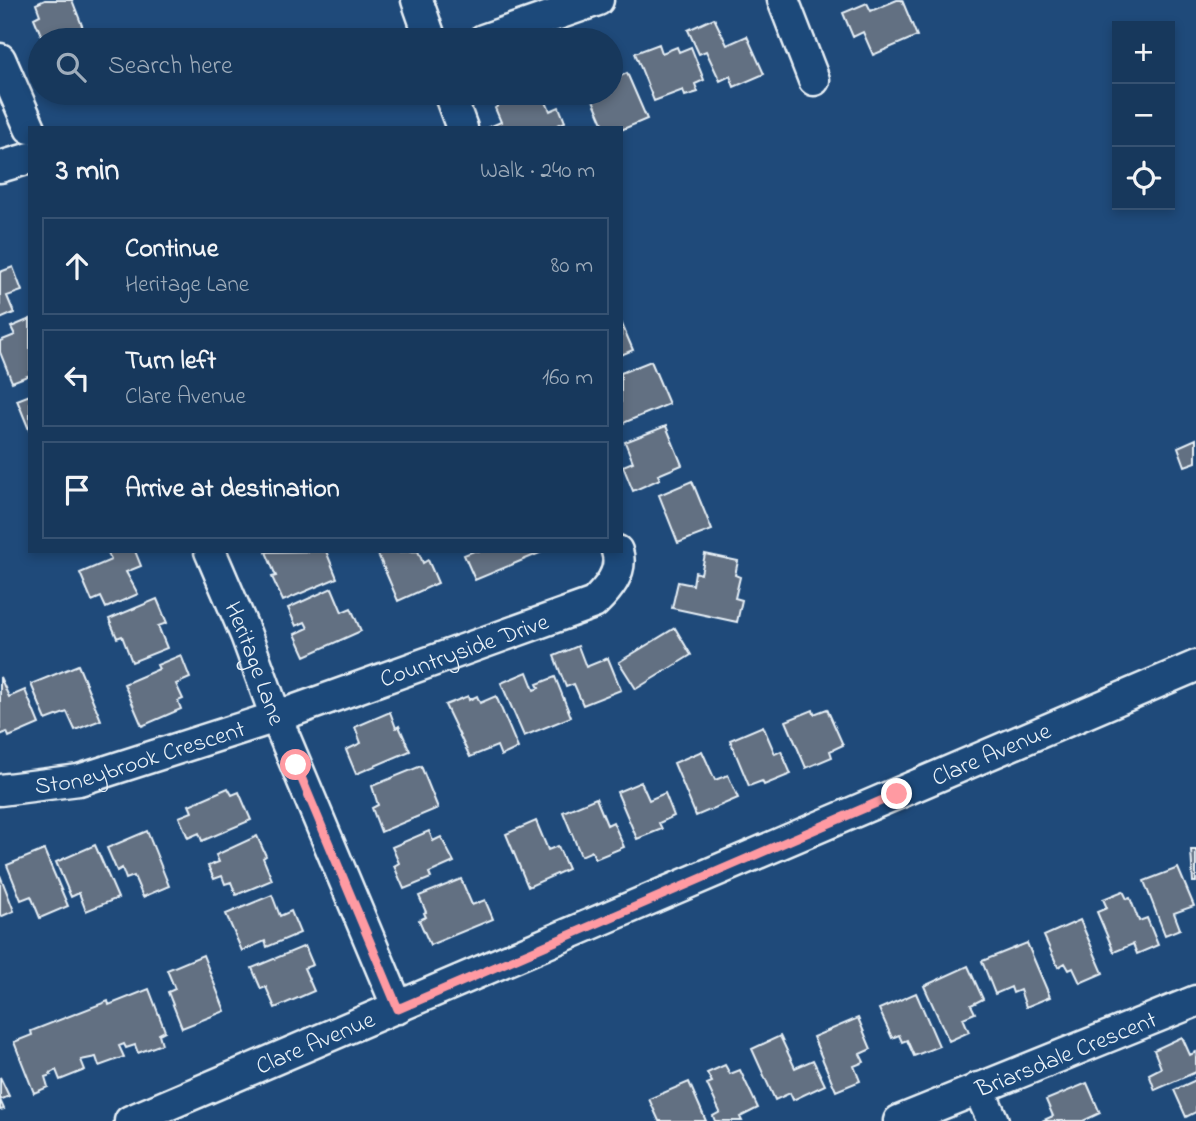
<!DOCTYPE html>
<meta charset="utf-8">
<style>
body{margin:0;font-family:"Indie Flower",sans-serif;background:#244365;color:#f1f3f6}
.controls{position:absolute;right:21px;top:21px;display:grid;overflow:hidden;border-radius:0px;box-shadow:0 4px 10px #0003}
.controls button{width:63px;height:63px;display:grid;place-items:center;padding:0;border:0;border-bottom:2px solid #365272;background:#17385c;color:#f1f3f6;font:35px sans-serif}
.stop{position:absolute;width:21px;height:21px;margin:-16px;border:5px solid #ff9aa2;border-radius:50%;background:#fff}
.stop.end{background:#ff9aa2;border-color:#fff;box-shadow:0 2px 7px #0008}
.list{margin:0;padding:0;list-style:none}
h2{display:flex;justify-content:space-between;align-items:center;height:91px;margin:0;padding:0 28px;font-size:30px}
h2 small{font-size:23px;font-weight:400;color:#9eacbb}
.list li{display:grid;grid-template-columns:46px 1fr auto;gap:21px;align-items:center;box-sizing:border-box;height:98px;margin:0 14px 14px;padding:0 14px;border:2px solid #365272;border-radius:0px}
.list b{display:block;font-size:26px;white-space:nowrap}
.list p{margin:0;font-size:23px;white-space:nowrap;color:#9eacbb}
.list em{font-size:23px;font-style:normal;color:#9eacbb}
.icon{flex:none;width:38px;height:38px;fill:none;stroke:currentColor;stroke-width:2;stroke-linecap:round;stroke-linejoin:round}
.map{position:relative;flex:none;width:1196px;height:1121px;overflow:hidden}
.search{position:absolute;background:#17385c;box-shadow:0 4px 10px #0003;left:28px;top:28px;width:595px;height:77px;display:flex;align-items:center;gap:18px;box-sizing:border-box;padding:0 24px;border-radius:38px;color:#9eacbb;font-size:26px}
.panel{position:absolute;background:#17385c;box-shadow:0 4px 10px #0003;left:28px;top:126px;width:595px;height:427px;border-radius:0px}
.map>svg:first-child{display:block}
.building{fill:#627082;stroke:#e8f1f8;stroke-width:2}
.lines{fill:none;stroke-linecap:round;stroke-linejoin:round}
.minor-casing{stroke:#e8f1f8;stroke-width:35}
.minor{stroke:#1f4a7a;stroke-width:30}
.route{stroke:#ff9aa2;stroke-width:9}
.labels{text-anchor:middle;stroke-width:5;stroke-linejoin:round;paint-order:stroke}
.street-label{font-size:24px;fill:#e8f1f8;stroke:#1f4a7a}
</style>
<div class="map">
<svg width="1196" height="1121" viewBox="0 0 1196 1121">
<rect width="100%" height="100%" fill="#1f4a7a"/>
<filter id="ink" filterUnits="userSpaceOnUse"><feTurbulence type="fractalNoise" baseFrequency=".0143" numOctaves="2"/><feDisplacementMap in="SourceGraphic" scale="14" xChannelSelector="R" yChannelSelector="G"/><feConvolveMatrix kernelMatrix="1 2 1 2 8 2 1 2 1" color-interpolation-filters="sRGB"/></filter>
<g filter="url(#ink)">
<path class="building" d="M 45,0 L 72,0 L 83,28 L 69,34 L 72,40 L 43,40 L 34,18 L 40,15 L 36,4 Z
M 897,0 L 902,0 L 917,36 L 873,55 L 863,32 L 853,37 L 843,13 L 867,3 L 871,11 Z
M 714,18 L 727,45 L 747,36 L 764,74 L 734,87 L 730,76 L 720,81 L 706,51 L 699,54 L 688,30 Z
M 659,44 L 662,53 L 677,47 L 679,52 L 691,47 L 704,80 L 695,84 L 698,92 L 685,96 L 683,90 L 654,101 L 635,53 Z
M 627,73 L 647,119 L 621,130 L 621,128 L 605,128 L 590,93 L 611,93 L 611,80 Z
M 503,93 L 542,93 L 550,111 L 559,107 L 565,122 L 551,128 L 487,128 L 501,122 L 495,108 L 498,106 L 494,97 Z
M 13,267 L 22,291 L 7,296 L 14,313 L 0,319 L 0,272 Z
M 30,319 L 30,375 L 12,382 L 0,352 L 0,341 L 15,335 L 11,327 Z
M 621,322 L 633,350 L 621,355 Z
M 651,361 L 669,404 L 621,424 L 621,373 Z
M 30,395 L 30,432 L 17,400 Z
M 666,426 L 682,465 L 658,475 L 660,479 L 633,491 L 623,466 L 633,462 L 625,442 Z
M 1196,439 L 1196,462 L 1185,466 L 1178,447 Z
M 692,481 L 712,530 L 678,543 L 659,495 Z
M 107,551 L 135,551 L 141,566 L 126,572 L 138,594 L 106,608 L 101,597 L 92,601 L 80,573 L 111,560 Z
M 326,551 L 337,578 L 283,601 L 272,577 L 276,576 L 266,552 Z
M 418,551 L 423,563 L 428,560 L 438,583 L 398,601 L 377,552 Z
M 474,551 L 542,551 L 542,552 L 475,580 L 464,555 Z
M 705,554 L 738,561 L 735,575 L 740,577 L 735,598 L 742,600 L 737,622 L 672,608 L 678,582 L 693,585 L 695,572 L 701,574 Z
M 332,588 L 342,612 L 351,608 L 361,631 L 305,656 L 295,634 L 308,628 L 305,622 L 296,626 L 288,608 Z
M 157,599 L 167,623 L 158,626 L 167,648 L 132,662 L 122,636 L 117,638 L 109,619 Z
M 675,628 L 691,655 L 636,689 L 619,662 Z
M 578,646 L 586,667 L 608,658 L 621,690 L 583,705 L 574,684 L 566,687 L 554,656 Z
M 181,655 L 190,678 L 176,684 L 183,699 L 178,701 L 181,709 L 142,726 L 124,684 L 159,669 L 157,665 Z
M 78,665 L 101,720 L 75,730 L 67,712 L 46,720 L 31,684 Z
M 527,672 L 534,690 L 539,688 L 537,684 L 555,677 L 571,717 L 524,736 L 501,683 Z
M 0,677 L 9,697 L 25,690 L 39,724 L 9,737 L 7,732 L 0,735 Z
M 468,696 L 469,700 L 477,696 L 480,703 L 496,696 L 518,748 L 501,756 L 497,746 L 470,757 L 445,705 Z
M 827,709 L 843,745 L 830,751 L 832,757 L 806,768 L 786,721 L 813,710 L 814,714 Z
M 390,712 L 396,728 L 399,726 L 410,751 L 356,774 L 346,750 L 361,743 L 355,727 Z
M 763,726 L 775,754 L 781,751 L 791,774 L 764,785 L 762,781 L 749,786 L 730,740 Z
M 702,751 L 715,780 L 728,775 L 738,798 L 696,816 L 674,763 Z
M 421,766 L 438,808 L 381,832 L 372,808 L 378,805 L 372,786 Z
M 641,782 L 649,800 L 665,793 L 674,816 L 659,823 L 662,829 L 637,839 L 617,792 Z
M 228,788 L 232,795 L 239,792 L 251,820 L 202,841 L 199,833 L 188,838 L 179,817 L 192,812 L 189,805 Z
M 596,798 L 607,825 L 613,822 L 624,847 L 595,859 L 592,851 L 581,856 L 563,812 Z
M 536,821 L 548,850 L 558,846 L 568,869 L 528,887 L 506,834 Z
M 147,831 L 169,886 L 143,897 L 134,876 L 126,879 L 122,868 L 117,871 L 107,848 Z
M 429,831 L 433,841 L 441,837 L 454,862 L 429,873 L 431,878 L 404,889 L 394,866 L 399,863 L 392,847 Z
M 257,836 L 266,856 L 263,858 L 272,880 L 236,895 L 231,882 L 225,884 L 222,876 L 214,879 L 208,866 L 219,862 L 216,855 Z
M 95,845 L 118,898 L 86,911 L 79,893 L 71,897 L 56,862 Z
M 44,850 L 68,906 L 40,918 L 31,896 L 21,900 L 7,865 Z
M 1191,850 L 1196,850 L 1196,882 L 1193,882 Z
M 1178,868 L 1194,906 L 1174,913 L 1180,929 L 1165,935 L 1144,881 Z
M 0,875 L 14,911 L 0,917 Z
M 461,879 L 472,905 L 485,900 L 493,919 L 430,945 L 419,920 L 426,917 L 424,913 L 426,912 L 419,896 Z
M 1123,891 L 1127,899 L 1130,898 L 1139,921 L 1147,918 L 1158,945 L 1137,954 L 1133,944 L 1114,952 L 1097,912 L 1107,908 L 1103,899 Z
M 272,895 L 280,916 L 291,911 L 300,933 L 267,947 L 265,941 L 242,951 L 226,914 Z
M 1080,920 L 1103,973 L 1080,983 L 1073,968 L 1069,970 L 1065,963 L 1058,967 L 1044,936 Z
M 1027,943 L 1050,997 L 1026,1007 L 1020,990 L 1013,993 L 1011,987 L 995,994 L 982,961 Z
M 305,946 L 313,965 L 304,968 L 314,991 L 275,1008 L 266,987 L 261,989 L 252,968 Z
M 203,955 L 225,1011 L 182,1028 L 168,992 L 175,989 L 167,970 Z
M 968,966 L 983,999 L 971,1005 L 975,1013 L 963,1018 L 969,1032 L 949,1041 L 924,986 Z
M 149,989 L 165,1031 L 159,1034 L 162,1044 L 138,1053 L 135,1045 L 126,1048 L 124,1044 L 119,1046 L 124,1057 L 99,1066 L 96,1057 L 81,1060 L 85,1070 L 60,1080 L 56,1070 L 50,1073 L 51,1075 L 45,1077 L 48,1087 L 34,1093 L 14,1042 L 32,1035 L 31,1031 L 108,1001 L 109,1005 Z
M 916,993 L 939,1046 L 914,1056 L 907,1040 L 902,1042 L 899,1035 L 892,1038 L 879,1009 Z
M 858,1018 L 871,1049 L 860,1054 L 864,1062 L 854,1066 L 860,1081 L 836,1091 L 813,1037 Z
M 780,1036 L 795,1068 L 813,1060 L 825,1085 L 793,1100 L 790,1093 L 775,1100 L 752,1049 Z
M 1182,1037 L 1190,1055 L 1196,1052 L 1196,1072 L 1155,1090 L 1149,1074 L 1161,1068 L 1154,1050 Z
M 725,1065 L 730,1074 L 740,1070 L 758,1108 L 740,1117 L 742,1121 L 715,1121 L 713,1116 L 720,1112 L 707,1084 L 712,1082 L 707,1073 Z
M 0,1077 L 9,1096 L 0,1100 L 4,1109 L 0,1110 Z
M 1195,1078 L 1196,1078 L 1196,1112 L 1186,1117 L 1174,1090 L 1196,1080 Z
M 689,1082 L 706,1121 L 659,1121 L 649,1099 Z
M 1087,1083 L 1100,1113 L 1083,1121 L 1042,1121 L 1053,1116 L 1046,1100 Z"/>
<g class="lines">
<g class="minor-casing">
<g id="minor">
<path d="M 417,0 L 431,40"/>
<path d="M 783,0 L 814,80"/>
<path d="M 483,40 L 598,0"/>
<path d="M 0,59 L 30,128"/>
<path d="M 449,93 L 462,128"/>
<path d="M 0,167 L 30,158"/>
<path id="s1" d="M 210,551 L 246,635 L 276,717 L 398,1008"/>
<path id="s2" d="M 0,790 L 79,780 L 276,717 L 594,603 C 607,590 624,572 617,551"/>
<path d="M 978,1088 L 993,1121"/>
<path id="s3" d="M 130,1121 L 1196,666"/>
<path id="s4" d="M 899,1121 L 1196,1001"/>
</g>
</g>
<use href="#minor" class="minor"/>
</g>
</g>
<g class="lines" filter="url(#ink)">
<path class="route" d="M 296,765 L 398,1009 L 897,794"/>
</g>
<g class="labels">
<g class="street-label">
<text dy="8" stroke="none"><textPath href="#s2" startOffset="486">Countryside Drive</textPath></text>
<text dy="8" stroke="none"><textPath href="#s1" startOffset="121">Heritage Lane</textPath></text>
<text dy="8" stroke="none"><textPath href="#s3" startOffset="936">Clare Avenue</textPath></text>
<text dy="8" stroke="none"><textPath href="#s2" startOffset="144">Stoneybrook Crescent</textPath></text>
<text dy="8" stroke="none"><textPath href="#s3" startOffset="201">Clare Avenue</textPath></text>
<text dy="8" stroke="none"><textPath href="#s4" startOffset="180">Briarsdale Crescent</textPath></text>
</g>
</g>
</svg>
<div class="controls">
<button>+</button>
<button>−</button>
<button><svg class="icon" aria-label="locate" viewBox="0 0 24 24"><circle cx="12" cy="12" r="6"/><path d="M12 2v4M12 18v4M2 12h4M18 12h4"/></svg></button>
</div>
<div class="stop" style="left:296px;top:765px"></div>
<div class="stop end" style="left:897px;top:794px"></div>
<div class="search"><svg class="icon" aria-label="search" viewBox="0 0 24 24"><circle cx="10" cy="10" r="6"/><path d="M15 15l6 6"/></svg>Search here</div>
<section class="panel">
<h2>3 min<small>Walk · 240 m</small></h2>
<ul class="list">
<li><svg class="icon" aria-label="ahead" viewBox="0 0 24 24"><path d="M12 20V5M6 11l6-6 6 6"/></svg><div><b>Continue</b><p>Heritage Lane</p></div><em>80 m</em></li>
<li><svg class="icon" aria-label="left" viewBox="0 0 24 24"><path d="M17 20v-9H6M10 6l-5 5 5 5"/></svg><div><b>Turn left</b><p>Clare Avenue</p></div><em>160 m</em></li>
<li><svg class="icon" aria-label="arrive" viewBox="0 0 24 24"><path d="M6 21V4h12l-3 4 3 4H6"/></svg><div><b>Arrive at destination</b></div></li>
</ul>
</section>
</div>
